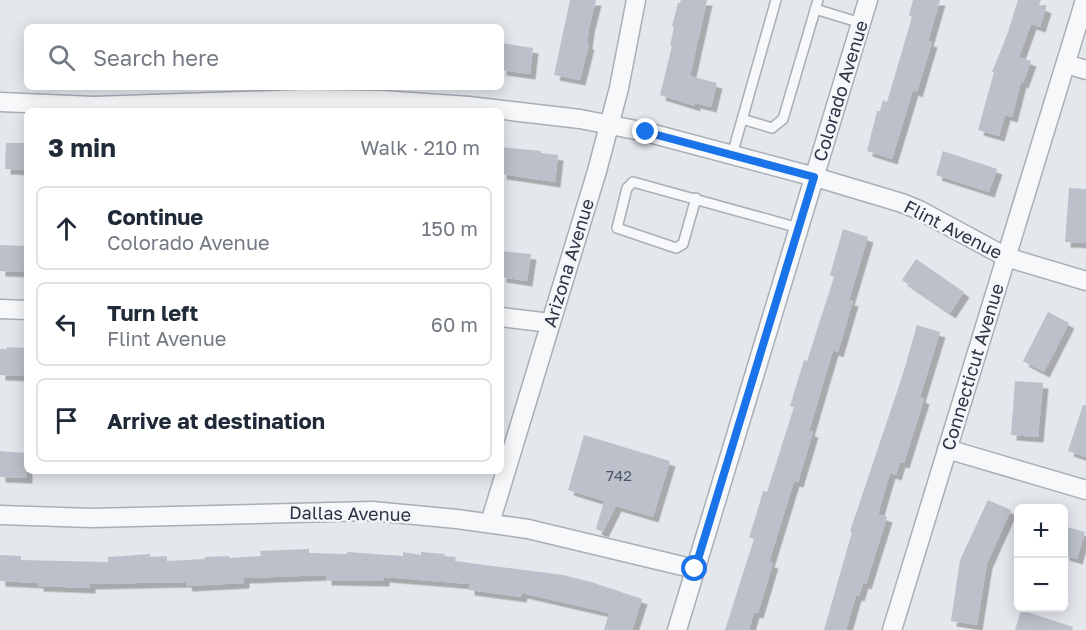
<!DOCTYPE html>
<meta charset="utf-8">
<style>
body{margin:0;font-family:"Golos Text",sans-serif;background:#f2f2f3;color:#1f2937}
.controls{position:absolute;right:18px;bottom:18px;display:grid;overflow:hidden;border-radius:9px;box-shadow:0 3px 15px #0003}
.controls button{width:54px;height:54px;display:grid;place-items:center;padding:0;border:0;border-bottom:2px solid #e0e1e3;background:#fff;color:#1f2937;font:30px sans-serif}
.stop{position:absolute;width:18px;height:18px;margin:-14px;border:4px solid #1a73e8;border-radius:50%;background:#fff}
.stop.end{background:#1a73e8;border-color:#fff;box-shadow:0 2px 6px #0008}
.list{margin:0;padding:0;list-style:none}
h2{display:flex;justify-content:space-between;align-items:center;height:78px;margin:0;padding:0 24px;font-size:26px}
h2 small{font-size:20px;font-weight:400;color:#747a83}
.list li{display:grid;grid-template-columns:39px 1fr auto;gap:18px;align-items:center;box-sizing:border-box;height:84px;margin:0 12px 12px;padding:0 12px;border:2px solid #e0e1e3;border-radius:9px}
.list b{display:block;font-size:22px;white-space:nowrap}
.list p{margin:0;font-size:20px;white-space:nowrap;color:#747a83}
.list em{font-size:20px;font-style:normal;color:#747a83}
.icon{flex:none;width:33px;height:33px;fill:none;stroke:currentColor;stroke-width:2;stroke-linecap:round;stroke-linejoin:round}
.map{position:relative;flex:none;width:1086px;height:630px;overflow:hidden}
.search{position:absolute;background:#fff;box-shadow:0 3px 15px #0003;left:24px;top:24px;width:480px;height:66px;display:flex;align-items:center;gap:15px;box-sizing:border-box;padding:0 21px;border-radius:9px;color:#747a83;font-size:22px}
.panel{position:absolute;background:#fff;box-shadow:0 3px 15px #0003;left:24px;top:108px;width:480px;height:366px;border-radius:9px}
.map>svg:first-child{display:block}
.building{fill:#bbc0ca;filter:url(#shadow)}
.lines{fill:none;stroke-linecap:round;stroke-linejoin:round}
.lane-casing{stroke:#a9aeb7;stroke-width:12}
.street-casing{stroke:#a9aeb7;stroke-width:21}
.lane{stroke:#f7f8fa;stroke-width:9}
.street{stroke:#f7f8fa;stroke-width:18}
.route{stroke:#1a73e8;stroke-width:8}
.labels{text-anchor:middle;stroke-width:4.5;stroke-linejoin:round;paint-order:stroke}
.number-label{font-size:15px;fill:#4f5766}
.street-label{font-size:18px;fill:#2b3445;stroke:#f4f6f9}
</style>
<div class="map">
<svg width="1086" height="630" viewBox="0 0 1086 630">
<defs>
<filter id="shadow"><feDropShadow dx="5.5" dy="5.5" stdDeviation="0" flood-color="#0004"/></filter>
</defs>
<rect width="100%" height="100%" fill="#e4e7ec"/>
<path class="building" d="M 570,0 L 596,0 L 589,28 L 587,44 L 589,44 L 580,80 L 554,75 Z
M 681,0 L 707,0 L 690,76 L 717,83 L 711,107 L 695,103 L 695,106 L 660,95 L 672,46 L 670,46 L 674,27 L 672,26 L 678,3 L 680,3 Z
M 913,0 L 940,0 L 928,41 L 932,42 L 917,92 L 913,90 L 892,159 L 867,151 L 877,111 L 880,111 L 883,100 L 887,102 L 912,17 L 909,15 Z
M 1018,0 L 1041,0 L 1039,5 L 1046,8 L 1040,27 L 1031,24 L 1019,57 L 1031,61 L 1023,83 L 1021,82 L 1012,117 L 1005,115 L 999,136 L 978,130 L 994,72 L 992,72 L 1007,35 Z
M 501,43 L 533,48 L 530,74 L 501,70 Z
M 6,143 L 27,143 L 27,170 L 5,169 Z
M 501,147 L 541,151 L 541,153 L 558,155 L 555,182 L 501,174 Z
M 943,151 L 997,169 L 989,192 L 936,175 Z
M 1069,188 L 1086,189 L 1086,243 L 1065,242 Z
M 843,229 L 868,237 L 849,300 L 853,301 L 838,352 L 833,350 L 809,431 L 813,432 L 798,482 L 794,481 L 769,562 L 773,563 L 758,613 L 754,612 L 749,630 L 725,630 L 754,539 L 749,537 L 758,509 L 763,491 L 767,492 L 794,407 L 790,406 L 804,360 L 807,361 L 834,277 L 830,275 Z
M 0,245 L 27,246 L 27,272 L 0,271 Z
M 501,251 L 531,254 L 527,281 L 501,277 Z
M 916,259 L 964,292 L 950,313 L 902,280 Z
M 1048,312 L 1069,323 L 1044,372 L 1023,361 Z
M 917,325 L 940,332 L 920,397 L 924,399 L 904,463 L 900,462 L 896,475 L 890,473 L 878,514 L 887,517 L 866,584 L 863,583 L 859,596 L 856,595 L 846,630 L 824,630 L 852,532 L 850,531 L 902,377 Z
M 7,347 L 27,348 L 27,376 L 0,375 L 0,349 L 7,349 Z
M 1015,381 L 1043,383 L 1038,437 L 1011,435 Z
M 1083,405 L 1086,405 L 1086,457 L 1068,451 Z
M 584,435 L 670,461 L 653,517 L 616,506 L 603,532 L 596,529 L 604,501 L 568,490 Z
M 0,451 L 27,453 L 27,478 L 0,477 Z
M 988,500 L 1011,510 L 987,563 L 977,625 L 951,621 L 960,560 Z
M 1067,527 L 1085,532 L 1077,559 L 1064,555 L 1064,530 L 1066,530 Z
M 309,549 L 309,553 L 347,554 L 347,552 L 403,556 L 403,552 L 421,555 L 421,552 L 445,554 L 444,556 L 456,557 L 455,561 L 563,575 L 591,582 L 642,599 L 632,630 L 604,630 L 609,613 L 522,593 L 521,597 L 469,590 L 469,584 L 384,577 L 384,581 L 326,580 L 326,575 L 244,578 L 244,583 L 187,586 L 186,582 L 90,584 L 90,588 L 38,586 L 38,583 L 0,581 L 0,555 L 21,556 L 21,560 L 108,562 L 108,557 L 150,554 L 150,557 L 167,556 L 167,561 L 205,559 L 205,557 L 229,556 L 230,558 L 261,556 L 260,551 Z
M 1021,610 L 1073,627 L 1072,630 L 1015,630 Z"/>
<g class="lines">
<g class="lane-casing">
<path id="lane" d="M 815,9 L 861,23
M 742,119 L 772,128 L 783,119 L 818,0
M 732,155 L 776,0
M 696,198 L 683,244 L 676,248 L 617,228 L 627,188 L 633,182 L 799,228"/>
</g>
<g class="street-casing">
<path id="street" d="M 1066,64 L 1086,70
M 0,102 L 94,106 L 304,99 L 382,100 L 469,106 L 580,119 L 646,132 L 815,177 L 902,203 L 919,210 L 1006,257 L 1086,281
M 0,309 L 27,310
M 501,317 L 550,323
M 947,449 L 1086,490
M 0,515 L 92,518 L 372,511 L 457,519 L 528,529 L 695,569
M 490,523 L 597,171 L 619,88 L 636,0
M 677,630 L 868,0
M 892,630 L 1085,0"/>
</g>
<use href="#lane" class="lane"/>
<use href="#street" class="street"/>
</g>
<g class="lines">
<path class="route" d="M 646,132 L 814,177 L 695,569"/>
</g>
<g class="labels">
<g class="number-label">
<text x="619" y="481">742</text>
</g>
<g class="street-label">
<text transform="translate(841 91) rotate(-73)" y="6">Colorado Avenue</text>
<text transform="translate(953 230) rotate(27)" y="6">Flint Avenue</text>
<text transform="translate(569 263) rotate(-73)" y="6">Arizona Avenue</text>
<text transform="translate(973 367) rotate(-73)" y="6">Connecticut Avenue</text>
<text transform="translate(350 514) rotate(1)" y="6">Dallas Avenue</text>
</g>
</g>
</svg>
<div class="controls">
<button>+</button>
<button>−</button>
</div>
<div class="stop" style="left:695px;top:569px"></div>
<div class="stop end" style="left:646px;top:132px"></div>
<div class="search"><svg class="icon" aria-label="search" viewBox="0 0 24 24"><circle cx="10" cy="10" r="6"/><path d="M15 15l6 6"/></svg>Search here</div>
<section class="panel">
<h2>3 min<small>Walk · 210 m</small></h2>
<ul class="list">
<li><svg class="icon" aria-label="ahead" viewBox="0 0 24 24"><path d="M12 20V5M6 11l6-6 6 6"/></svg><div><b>Continue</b><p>Colorado Avenue</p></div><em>150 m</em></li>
<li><svg class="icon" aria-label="left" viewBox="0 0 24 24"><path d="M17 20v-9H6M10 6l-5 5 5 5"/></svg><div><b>Turn left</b><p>Flint Avenue</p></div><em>60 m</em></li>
<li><svg class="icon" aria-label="arrive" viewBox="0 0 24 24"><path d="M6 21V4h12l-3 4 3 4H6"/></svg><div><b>Arrive at destination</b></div></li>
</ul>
</section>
</div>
